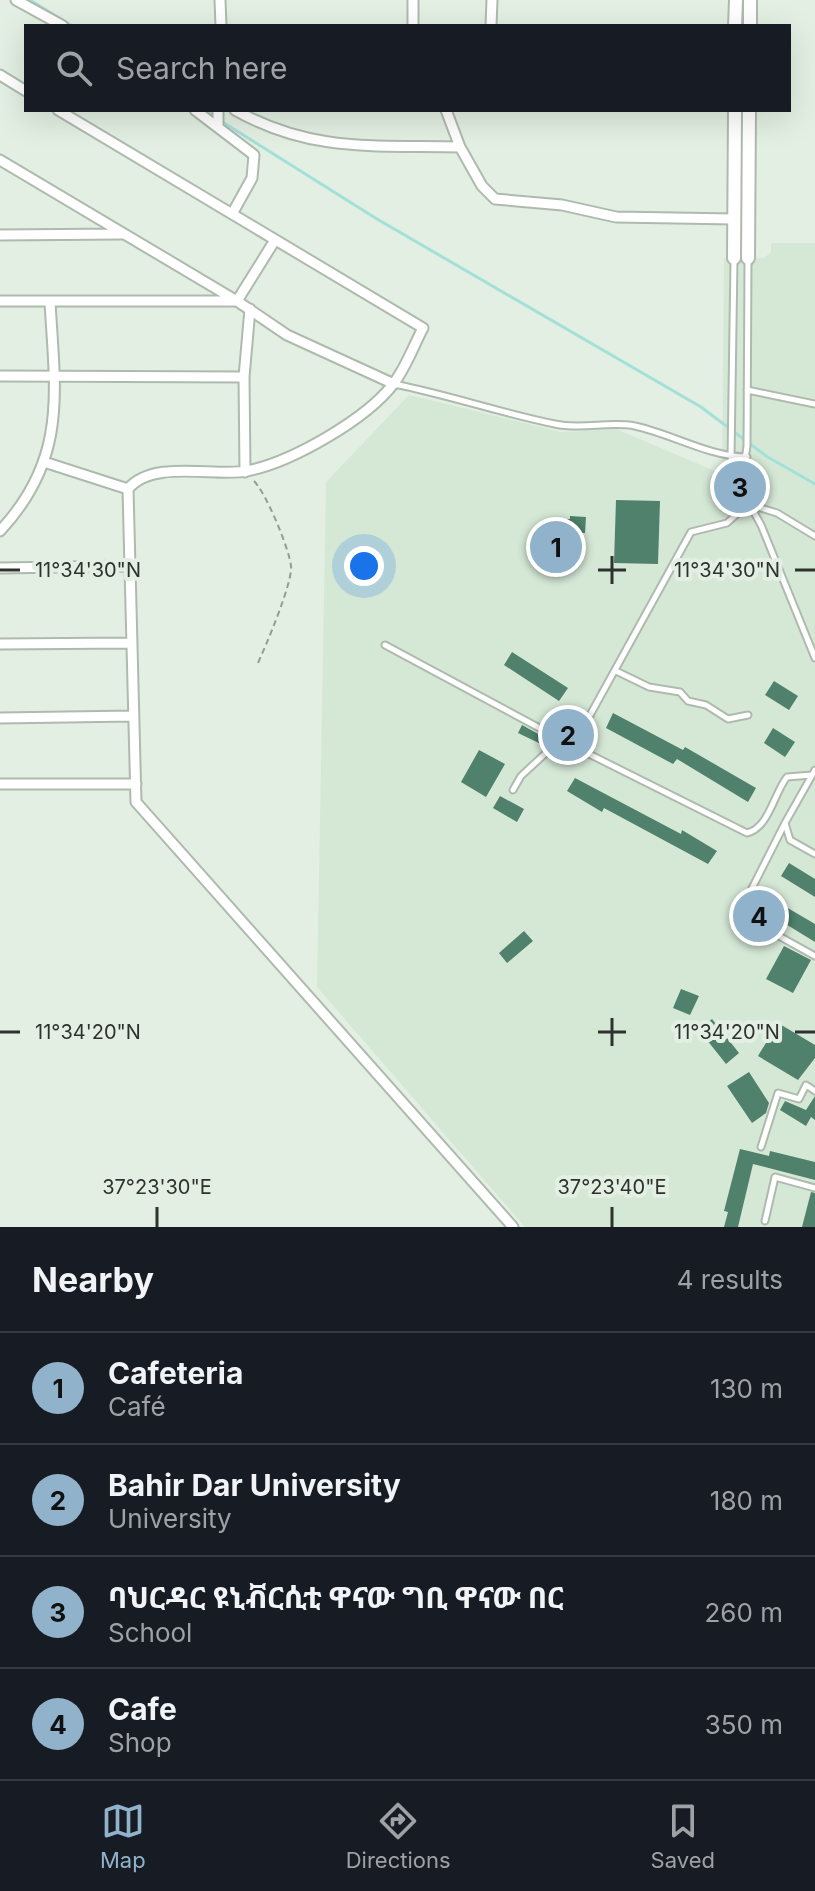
<!DOCTYPE html>
<meta charset="utf-8">
<style>
body{margin:0;font-family:Inter,"Noto Sans Ethiopic",sans-serif;background:#242831;color:#f1f3f6}
.you{position:absolute;left:364px;top:566px;width:28px;height:28px;margin:-20px;border:6px solid #fff;border-radius:50%;background:#1a73e8;box-shadow:0 0 0 12px #1a73e833}
.badge{display:grid;place-items:center;width:52px;height:52px;border-radius:50%;background:#90b2cb;color:#111;font-size:26px;font-weight:700}
.pin{position:absolute;translate:-50% -50%;border:4px solid #fff;box-shadow:0 2px 8px #0006}
.list{margin:0;padding:0;list-style:none}
h2{display:flex;justify-content:space-between;align-items:center;height:104px;margin:0;padding:0 32px;font-size:34px}
h2 small{font-size:26px;font-weight:400;color:#9ea1a6}
.list li{display:grid;grid-template-columns:52px 1fr auto;gap:24px;align-items:center;box-sizing:border-box;height:112px;padding:0 32px;border-top:2px solid #363941}
.list b{display:block;font-size:30px;white-space:nowrap}
.list p{margin:0;font-size:26px;white-space:nowrap;color:#9ea1a6}
.list em{font-size:26px;font-style:normal;color:#9ea1a6}
.icon{flex:none;width:44px;height:44px;fill:none;stroke:currentColor;stroke-width:2;stroke-linecap:round;stroke-linejoin:round}
.map{position:relative;flex:none;width:815px;height:1227px;overflow:hidden}
.search{position:absolute;background:#171b24;box-shadow:0 8px 32px #0002;left:24px;right:24px;top:24px;height:88px;display:flex;align-items:center;gap:20px;box-sizing:border-box;padding:0 28px;border-radius:0px;color:#9ea1a6;font-size:30px}
.sheet{height:552px;background:#171b24}
nav{display:flex;justify-content:space-around;align-items:center;box-sizing:border-box;height:112px;border-top:2px solid #363941;background:#171b24;font-size:22px;color:#9ea1a6}
nav a{display:grid;justify-items:center;gap:4px}
nav .on{color:#90b2cb}
.map>svg:first-child{display:block}
.built{fill:#d5e8d6}
.lines{fill:none;stroke-linecap:round;stroke-linejoin:round}
.stream{stroke:#a3e0d8;stroke-width:3}
.building{fill:#4f816c}
.service-casing{stroke:#aebaae;stroke-width:9}
.minor-casing{stroke:#aebaae;stroke-width:13}
.tertiary-casing{stroke:#aebaae;stroke-width:16}
.path{stroke:#949d94;stroke-width:2;stroke-dasharray:6 4;stroke-linecap:butt}
.service{stroke:#fff;stroke-width:5}
.minor{stroke:#fff;stroke-width:9}
.tertiary{stroke:#fff;stroke-width:12}
.ticks{fill:none;stroke:#2e322e;stroke-width:3}
.ticks-label{font-size:20px;text-anchor:middle;fill:#2e322e;stroke:#e3efe3;stroke-width:8;stroke-linejoin:round;paint-order:stroke}
</style>
<div class="map">
<svg width="815" height="1227" viewBox="0 0 815 1227">
<rect width="100%" height="100%" fill="#e3efe3"/>
<path class="built" d="M 771,243 L 815,243 L 815,1227 L 525,1227 L 317,987 L 326,482 L 409,395 L 561,432 L 616,429 L 722,474 L 724,258 L 764,258 L 771,252 Z"/>
<g class="lines">
<path class="stream" d="M 30,0 L 72,26
M 205,110 L 215,117
M 221,121 L 377,219 L 701,407 L 766,456 L 815,484"/>
</g>
<path class="building" d="M 616,500 L 660,501 L 658,564 L 614,563 Z
M 570,516 L 586,517 L 585,533 L 564,532 L 563,562 L 548,561 L 550,519 L 570,519 Z
M 512,652 L 568,688 L 559,701 L 504,665 Z
M 774,681 L 798,696 L 789,710 L 765,695 Z
M 613,713 L 683,750 L 685,747 L 756,788 L 748,802 L 677,759 L 673,764 L 606,728 Z
M 522,725 L 551,741 L 545,746 L 518,733 Z
M 773,728 L 795,742 L 785,757 L 764,743 Z
M 479,750 L 505,764 L 486,797 L 461,782 Z
M 575,778 L 681,834 L 682,830 L 717,851 L 708,864 L 604,808 L 602,812 L 567,791 Z
M 500,796 L 524,809 L 517,822 L 493,808 Z
M 789,863 L 815,879 L 815,897 L 781,876 Z
M 769,897 L 815,924 L 815,942 L 761,909 Z
M 524,931 L 533,941 L 507,963 L 499,953 Z
M 784,946 L 811,960 L 793,993 L 766,979 Z
M 681,989 L 699,996 L 690,1015 L 673,1008 Z
M 712,1019 L 739,1053 L 726,1064 L 699,1030 Z
M 778,1023 L 815,1045 L 815,1058 L 798,1080 L 758,1056 Z
M 749,1072 L 769,1103 L 766,1113 L 752,1123 L 727,1086 Z
M 815,1096 L 815,1120 L 811,1117 L 806,1126 L 780,1110 L 785,1101 L 806,1110 Z
M 740,1149 L 769,1156 L 770,1151 L 815,1162 L 815,1180 L 753,1164 L 738,1227 L 724,1227 L 728,1212 L 724,1211 Z
M 811,1192 L 815,1193 L 815,1227 L 802,1227 Z"/>
<g class="lines">
<g class="service-casing">
<path id="service" d="M 734,260 L 731,457 L 740,487 L 761,525 L 815,658
M 394,384 C 449,395 501,413 555,424 C 581,430 609,421 635,426 C 672,434 710,457 747,457
M 747,390 L 815,404
M 741,486 L 747,446 L 748,261
M 748,504 L 777,513 L 815,536
M 385,645 L 573,746 L 747,833 C 769,828 774,793 787,777 L 812,775
M 616,671 L 649,687 L 680,692 L 688,701 L 706,705 L 728,719 L 748,715
M 573,746 L 691,532 L 727,523 L 748,504
M 815,770 L 785,823 L 790,840 L 815,854
M 513,790 L 521,776 L 561,739
M 785,823 L 739,914 L 815,956
M 761,1147 L 778,1093 L 799,1099 L 806,1085 L 815,1091
M 765,1221 L 775,1177 L 815,1188"/>
</g>
<g class="minor-casing">
<path id="minor" d="M 16,0 L 63,26
M 220,0 L 221,26
M 413,26 L 413,0
M 491,26 L 492,0
M 0,75 L 26,91
M 58,110 L 423,328 C 414,345 406,367 394,383 C 367,419 292,462 247,471 C 215,477 153,459 128,489 L 136,802 L 513,1227
M 195,110 L 254,155 L 252,178 L 232,214
M 218,110 L 218,126
M 235,110 C 311,153 376,145 460,147
M 446,110 L 460,147 L 482,186 L 495,199 L 562,205 L 616,217 L 734,219
M 0,160 L 237,301 L 287,335 L 394,384
M 0,235 L 121,234
M 0,301 L 237,301 L 275,240
M 0,376 L 244,377
M 44,462 L 128,489
M 245,472 L 244,377 L 250,309
M 0,531 C 68,458 55,392 50,302
M 0,568 L 127,566
M 0,644 L 130,643
M 0,718 L 133,716
M 0,784 L 136,784"/>
</g>
<g class="tertiary-casing">
<path id="tertiary" d="M 735,26 L 736,0
M 750,26 L 750,0
M 734,258 L 735,110
M 748,258 L 749,110"/>
</g>
<path class="path" d="M 254,481 C 266,493 289,548 291,566 C 293,582 265,648 257,665"/>
<use href="#service" class="service"/>
<use href="#minor" class="minor"/>
<use href="#tertiary" class="tertiary"/>
</g>
<path class="ticks" d="M 612,556 L 612,584M 0,570 L 20,570M 598,570 L 626,570M 795,570 L 815,570M 612,1018 L 612,1046M 0,1032 L 20,1032M 598,1032 L 626,1032M 795,1032 L 815,1032M 157,1207 L 157,1227M 612,1207 L 612,1227"/>
<g class="ticks-label">
<text x="88" y="577">11°34'30"N</text>
<text x="727" y="577">11°34'30"N</text>
<text x="88" y="1039">11°34'20"N</text>
<text x="727" y="1039">11°34'20"N</text>
<text x="157" y="1194">37°23'30"E</text>
<text x="612" y="1194">37°23'40"E</text>
</g>
</svg>
<div class="you"></div>
<div class="pin badge" style="left:556px;top:547px">1</div>
<div class="pin badge" style="left:568px;top:735px">2</div>
<div class="pin badge" style="left:740px;top:487px">3</div>
<div class="pin badge" style="left:759px;top:916px">4</div>
<div class="search"><svg class="icon" aria-label="search" viewBox="0 0 24 24"><circle cx="10" cy="10" r="6"/><path d="M15 15l6 6"/></svg>Search here</div>
</div>
<section class="sheet">
<h2>Nearby<small>4 results</small></h2>
<ul class="list">
<li><span class="badge">1</span><div><b>Cafeteria</b><p>Café</p></div><em>130 m</em></li>
<li><span class="badge">2</span><div><b>Bahir Dar University</b><p>University</p></div><em>180 m</em></li>
<li><span class="badge">3</span><div><b>ባህርዳር ዩኒቭርሲቲ ዋናው ግቢ ዋናው በር</b><p>School</p></div><em>260 m</em></li>
<li><span class="badge">4</span><div><b>Cafe</b><p>Shop</p></div><em>350 m</em></li>
</ul>
</section>
<nav>
<a class="on"><svg class="icon" aria-label="map" viewBox="0 0 24 24"><path d="M3 6l6-2 6 2 6-2v14l-6 2-6-2-6 2zM9 4v14M15 6v14"/></svg>Map</a>
<a><svg class="icon" aria-label="directions" viewBox="0 0 24 24"><path d="M12 3l9 9-9 9-9-9zM9 14v-3h6M13 9l2 2-2 2"/></svg>Directions</a>
<a><svg class="icon" aria-label="saved" viewBox="0 0 24 24"><path d="M7 4h10v16l-5-4-5 4z"/></svg>Saved</a>
</nav>
